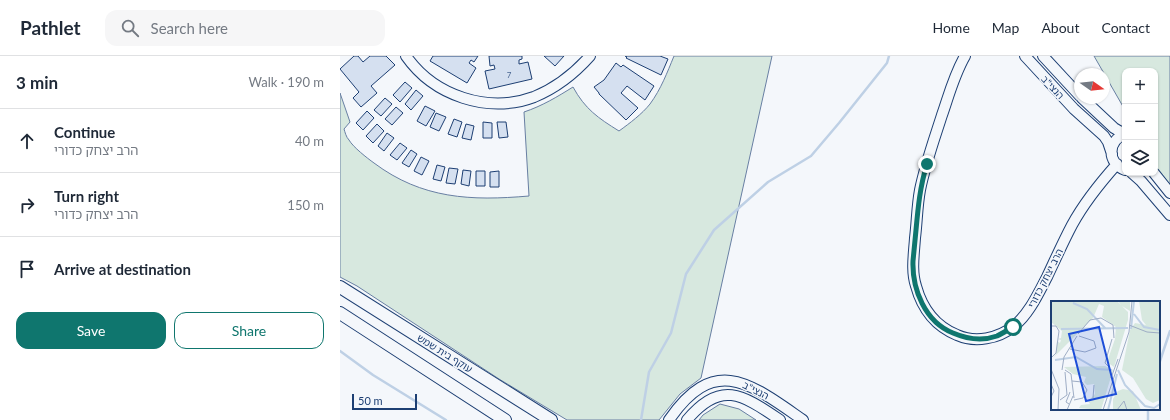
<!DOCTYPE html>
<meta charset="utf-8">
<style>
body{margin:0;font-family:Lato,"Noto Sans Hebrew",sans-serif;background:#f6f6f7;color:#1f2937}
.controls{position:absolute;right:12px;top:12px;display:grid;overflow:hidden;border-radius:8px;box-shadow:0 1px 3px #0004}
.controls button{width:36px;height:36px;display:grid;place-items:center;padding:0;border:0;border-bottom:1px solid #e0e1e3;background:#fff;color:#1f2937;font:20px sans-serif}
.compass{position:absolute;left:734px;top:12px;width:36px;height:36px;border-radius:50%;background:#fff;box-shadow:0 1px 3px #0004;rotate:104deg}
.scale{position:absolute;left:12px;bottom:10px;width:65px;box-sizing:border-box;padding-left:4px;border:2px solid #1d3f73;border-top:0;font-size:11px;line-height:14px;white-space:nowrap;color:#1d3f73;-webkit-text-stroke:3px #f4f7fb;paint-order:stroke}
.stop{position:absolute;width:12px;height:12px;margin:-9px;border:3px solid #0f766e;border-radius:50%;background:#fff}
.stop.end{background:#0f766e;border-color:#fff;box-shadow:0 1px 4px #0008}
.list{margin:0;padding:0;list-style:none}
h2{display:flex;justify-content:space-between;align-items:center;height:52px;margin:0;padding:0 16px;font-size:17px}
h2 small{font-size:13px;font-weight:400;color:#747a83}
.list li{display:grid;grid-template-columns:26px 1fr auto;gap:12px;align-items:center;box-sizing:border-box;height:64px;padding:0 16px;border-top:1px solid #e0e1e3}
.list b{display:block;font-size:15px;white-space:nowrap}
.list p{margin:0;font-size:13px;white-space:nowrap;color:#747a83}
.list em{font-size:13px;font-style:normal;color:#747a83}
.actions{display:flex;gap:8px;padding:12px 16px}
.actions a{flex:1;padding:9px 0;border:1px solid #0f766e;border-radius:12px;text-align:center;font-size:14px;color:#0f766e}
.actions .main{background:#0f766e;color:#fff}
.icon{flex:none;width:22px;height:22px;fill:none;stroke:currentColor;stroke-width:2;stroke-linecap:round;stroke-linejoin:round}
.map{position:relative;flex:none;width:830px;height:364px;overflow:hidden}
header{display:flex;align-items:center;gap:24px;box-sizing:border-box;height:56px;padding:0 20px;background:#fff;border-bottom:1px solid #e0e1e3}
header strong{font-size:19px}
nav{display:flex;gap:22px;margin-inline-start:auto;font-size:14px}
.search{width:280px;height:36px;background:#f6f6f7;display:flex;align-items:center;gap:10px;box-sizing:border-box;padding:0 14px;border-radius:12px;color:#747a83;font-size:15px}
main{display:flex}
aside{flex:1;background:#fff}
.map>svg:first-child{display:block}
.green{fill:#d7e8df;stroke:#687fa3}
.lines{fill:none;stroke-linecap:round;stroke-linejoin:round}
.stream{stroke:#bed0e5;stroke-width:2.5}
.building{fill:#d5e0f0;stroke:#1d3f73}
.minor-casing{stroke:#1d3f73;stroke-width:12}
.major-casing{stroke:#1d3f73;stroke-width:14}
.minor{stroke:#f4f7fb;stroke-width:10}
.major{stroke:#f4f7fb;stroke-width:12}
.route{stroke:#0f766e;stroke-width:5}
.labels{text-anchor:middle;stroke-width:3;stroke-linejoin:round;paint-order:stroke}
.number-label{font-size:8px;fill:#4b6792}
.street-label{font-size:10px;fill:#1d3f73;stroke:#f4f7fb}
.inset-river{fill:none;stroke:#bed0e5;stroke-width:2}
.inset-road{fill:none;stroke:#9eadc5;stroke-width:1}
.view{fill:#1d4ed8;fill-opacity:0.15;stroke:#1d4ed8;stroke-width:2}
.inset-edge{fill:none;stroke:#1d3f73;stroke-width:2}
</style>
<header>
<strong>Pathlet</strong>
<div class="search"><svg class="icon" aria-label="search" viewBox="0 0 24 24"><circle cx="10" cy="10" r="6"/><path d="M15 15l6 6"/></svg>Search here</div>
<nav><a>Home</a><a>Map</a><a>About</a><a>Contact</a></nav>
</header>
<main>
<aside>
<h2>3 min<small>Walk · 190 m</small></h2>
<ul class="list">
<li><svg class="icon" aria-label="ahead" viewBox="0 0 24 24"><path d="M12 20V5M6 11l6-6 6 6"/></svg><div><b>Continue</b><p>הרב יצחק כדורי</p></div><em>40 m</em></li>
<li><svg class="icon" aria-label="right" viewBox="0 0 24 24"><path d="M7 20v-9h11M14 6l5 5-5 5"/></svg><div><b>Turn right</b><p>הרב יצחק כדורי</p></div><em>150 m</em></li>
<li><svg class="icon" aria-label="arrive" viewBox="0 0 24 24"><path d="M6 21V4h12l-3 4 3 4H6"/></svg><div><b>Arrive at destination</b></div></li>
</ul>
<div class="actions"><a class="main">Save</a><a>Share</a></div>
</aside>
<div class="map">
<svg width="830" height="364" viewBox="0 0 830 364">
<rect width="100%" height="100%" fill="#f4f7fb"/>
<path class="green" d="M 334,0 L 432,0 L 361,322 L 340,338 L 319,364 L 227,364 L 159,323 L 17,230 L 0,221 L 0,37 L 10,66 L 4,73 C 5,76 6,81 9,84 C 13,91 27,102 34,107 C 82,143 131,145 189,140 L 184,56 C 202,50 217,41 233,31 C 245,53 258,62 279,75 C 290,67 302,58 310,48 C 321,33 327,17 334,0 Z
M 754,0 L 830,0 L 830,129 L 819,117 L 815,108 L 815,15 L 785,15 L 785,54 Z
M 380,348 L 399,353 L 416,364 L 359,364 L 363,359 Z"/>
<g class="lines">
<path class="stream" d="M 0,295 L 33,319 L 106,364
M 819,308 L 830,275
M 301,364 L 309,316 L 331,277 L 346,218 L 374,174 L 428,126 L 471,100 L 499,67 L 547,7 L 549,0
M 808,364 L 808,353"/>
</g>
<path class="building" d="M 14,0 L 18,0 L 23,6 L 30,0 L 46,0 L 55,9 L 31,30 L 37,37 L 21,51 L 13,42 L 19,36 L 0,13 Z
M 93,0 L 138,0 L 134,6 L 131,4 L 129,7 L 136,12 L 127,27 L 90,5 Z
M 149,0 L 182,0 L 182,3 L 179,4 L 179,8 L 188,6 L 192,23 L 149,33 L 145,15 L 155,13 L 154,9 L 150,10 Z
M 204,0 L 224,0 L 215,10 Z
M 285,0 L 320,0 L 328,3 L 321,19 L 286,2 L 287,1 Z
M 276,7 L 281,11 L 283,9 L 314,30 L 305,44 L 287,30 L 281,37 L 298,52 L 286,64 L 259,38 L 259,37 L 254,31 L 264,24 Z
M 65,26 L 72,32 L 60,46 L 53,39 Z
M 76,34 L 83,40 L 71,54 L 65,48 Z
M 45,42 L 52,48 L 41,60 L 34,54 Z
M 85,50 L 95,55 L 86,70 L 77,65 Z
M 56,51 L 63,57 L 52,69 L 45,63 Z
M 27,55 L 34,62 L 23,74 L 16,67 Z
M 96,57 L 106,61 L 99,75 L 90,71 Z
M 114,63 L 122,66 L 117,81 L 108,78 Z
M 143,66 L 152,67 L 152,82 L 143,82 Z
M 157,66 L 166,66 L 168,81 L 159,82 Z
M 37,68 L 44,75 L 33,87 L 26,80 Z
M 126,68 L 134,70 L 131,84 L 122,82 Z
M 47,77 L 54,82 L 44,95 L 38,90 Z
M 60,87 L 67,92 L 57,104 L 50,99 Z
M 71,94 L 77,98 L 69,111 L 62,107 Z
M 81,101 L 89,105 L 82,119 L 74,115 Z
M 97,109 L 105,111 L 101,125 L 93,123 Z
M 109,112 L 118,113 L 115,128 L 106,127 Z
M 123,114 L 131,115 L 129,130 L 121,128 Z
M 136,115 L 145,115 L 145,130 L 136,130 Z
M 159,115 L 159,131 L 150,131 L 150,116 Z"/>
<g class="lines">
<g class="minor-casing">
<path id="minor" d="M 66,0 C 94,40 148,58 194,41 C 216,32 234,18 250,0
M 625,0 C 614,19 609,39 602,59 C 594,84 585,109 580,134 C 577,150 577,166 575,182 C 574,198 571,215 576,230 C 582,252 595,270 617,279 C 635,287 658,283 674,270 C 689,258 698,238 707,221 C 715,204 723,186 732,169 C 744,147 760,127 777,108
M 685,0 L 734,53 L 764,80 L 768,86 L 772,98
M 703,0 L 740,40
M 742,42 L 774,72 L 779,75 L 785,77
M 785,78 C 767,85 767,107 785,114
M 792,117 L 801,125 L 830,159
M 814,117 L 830,137
M 329,364 C 375,297 411,328 463,364
M 347,364 C 381,323 403,339 440,364"/>
</g>
<g class="major-casing">
<path id="major" d="M 0,231 L 211,364
M 0,257 L 165,364"/>
</g>
<use href="#minor" class="minor"/>
<use href="#major" class="major"/>
</g>
<g class="lines">
<path class="route" d="M 587,108 C 580,130 578,152 576,174 C 575,184 574,194 573,205 C 572,233 585,266 613,277 C 627,283 643,285 657,280 C 663,277 668,274 673,271"/>
</g>
<g class="labels">
<g class="number-label">
<text x="169" y="22">7</text>
</g>
<g class="street-label">
<text transform="translate(713 31) rotate(47)" y="4">הנצי"ב</text>
<text transform="translate(705 222) rotate(-63)" y="4">הרב יצחק כדורי</text>
<text transform="translate(105 297) rotate(32)" y="4">עוקף בית שמש</text>
<text transform="translate(416 334) rotate(27)" y="4">הנצי"ב</text>
</g>
</g>
<g transform="translate(711 245)">
<rect width="109" height="109" fill="#f4f7fb"/>
<path d="M 0,0 L 66,0 L 70,4 L 67,0 L 79,0 L 79,10 L 71,5 L 77,11 L 77,19 L 63,66 L 56,61 L 64,38 L 65,26 L 51,16 L 53,5 L 48,3 L 42,17 L 2,57 L 5,53 L 6,40 L 9,42 L 10,39 L 7,38 L 10,37 L 11,30 L 0,21 ZM 88,0 L 109,0 L 109,99 L 102,102 L 95,98 L 82,77 L 71,69 L 79,29 L 84,22 L 95,24 L 91,19 ZM 54,65 L 62,69 L 50,109 L 28,107 L 30,104 L 39,103 L 37,100 L 44,93 L 43,83 L 36,84 L 33,81 L 35,76 L 22,73 L 13,66 ZM 72,88 L 82,90 L 90,109 L 62,109 L 62,98 L 67,90 Z" fill="#d7e8df"/>
<path class="inset-river" d="M 22,2 L 36,8 L 54,27M 83,13 L 93,26 L 109,29M 10,28 L 77,27M 80,28 L 83,0M 4,59 L 25,56 L 46,68 L 61,69M 67,69 L 74,84 L 94,105 L 103,107 L 109,103M 57,109 L 66,73"/>
<path class="inset-road" d="M 78,24 L 96,31 L 109,32M 0,25 L 5,25 L 8,30 L 5,52 L 0,57M 27,33 L 39,19 L 50,17 L 62,24 L 63,37M 19,48 L 34,51 L 45,47 L 43,40 L 28,35M 59,67 L 54,62 L 61,38M 0,68 L 8,88 L 7,109M 11,69 L 13,56 L 26,35M 14,69 L 20,73 L 23,97M 60,77 L 67,58M 21,80 L 31,81 L 36,89 L 32,97 L 23,99M 0,83 L 3,90 L 0,96M 42,97 L 43,84M 9,99 L 16,94 L 14,71M 18,103 L 15,101 L 19,91M 16,109 L 22,95M 52,109 L 78,31 L 81,0M 66,109 L 73,100 L 76,109"/>
<path class="view" d="M 48,26 L 65,93 L 35,100 L 18,33 Z"/>
<rect width="109" height="109" class="inset-edge"/>
</g>
</svg>
<div class="controls">
<button>+</button>
<button>−</button>
<button><svg class="icon" aria-label="layers" viewBox="0 0 24 24"><path d="M12 4l9 5-9 5-9-5zM3 14l9 5 9-5"/></svg></button>
</div>
<svg class="compass" viewBox="-18 -18 36 36"><path d="M0-13l5 13h-10z" fill="#e53935"/><path d="M0 13l5-13h-10z" fill="#747a83"/></svg>
<div class="scale">50 m</div>
<div class="stop" style="left:673px;top:271px"></div>
<div class="stop end" style="left:587px;top:108px"></div>
</div>
</main>
